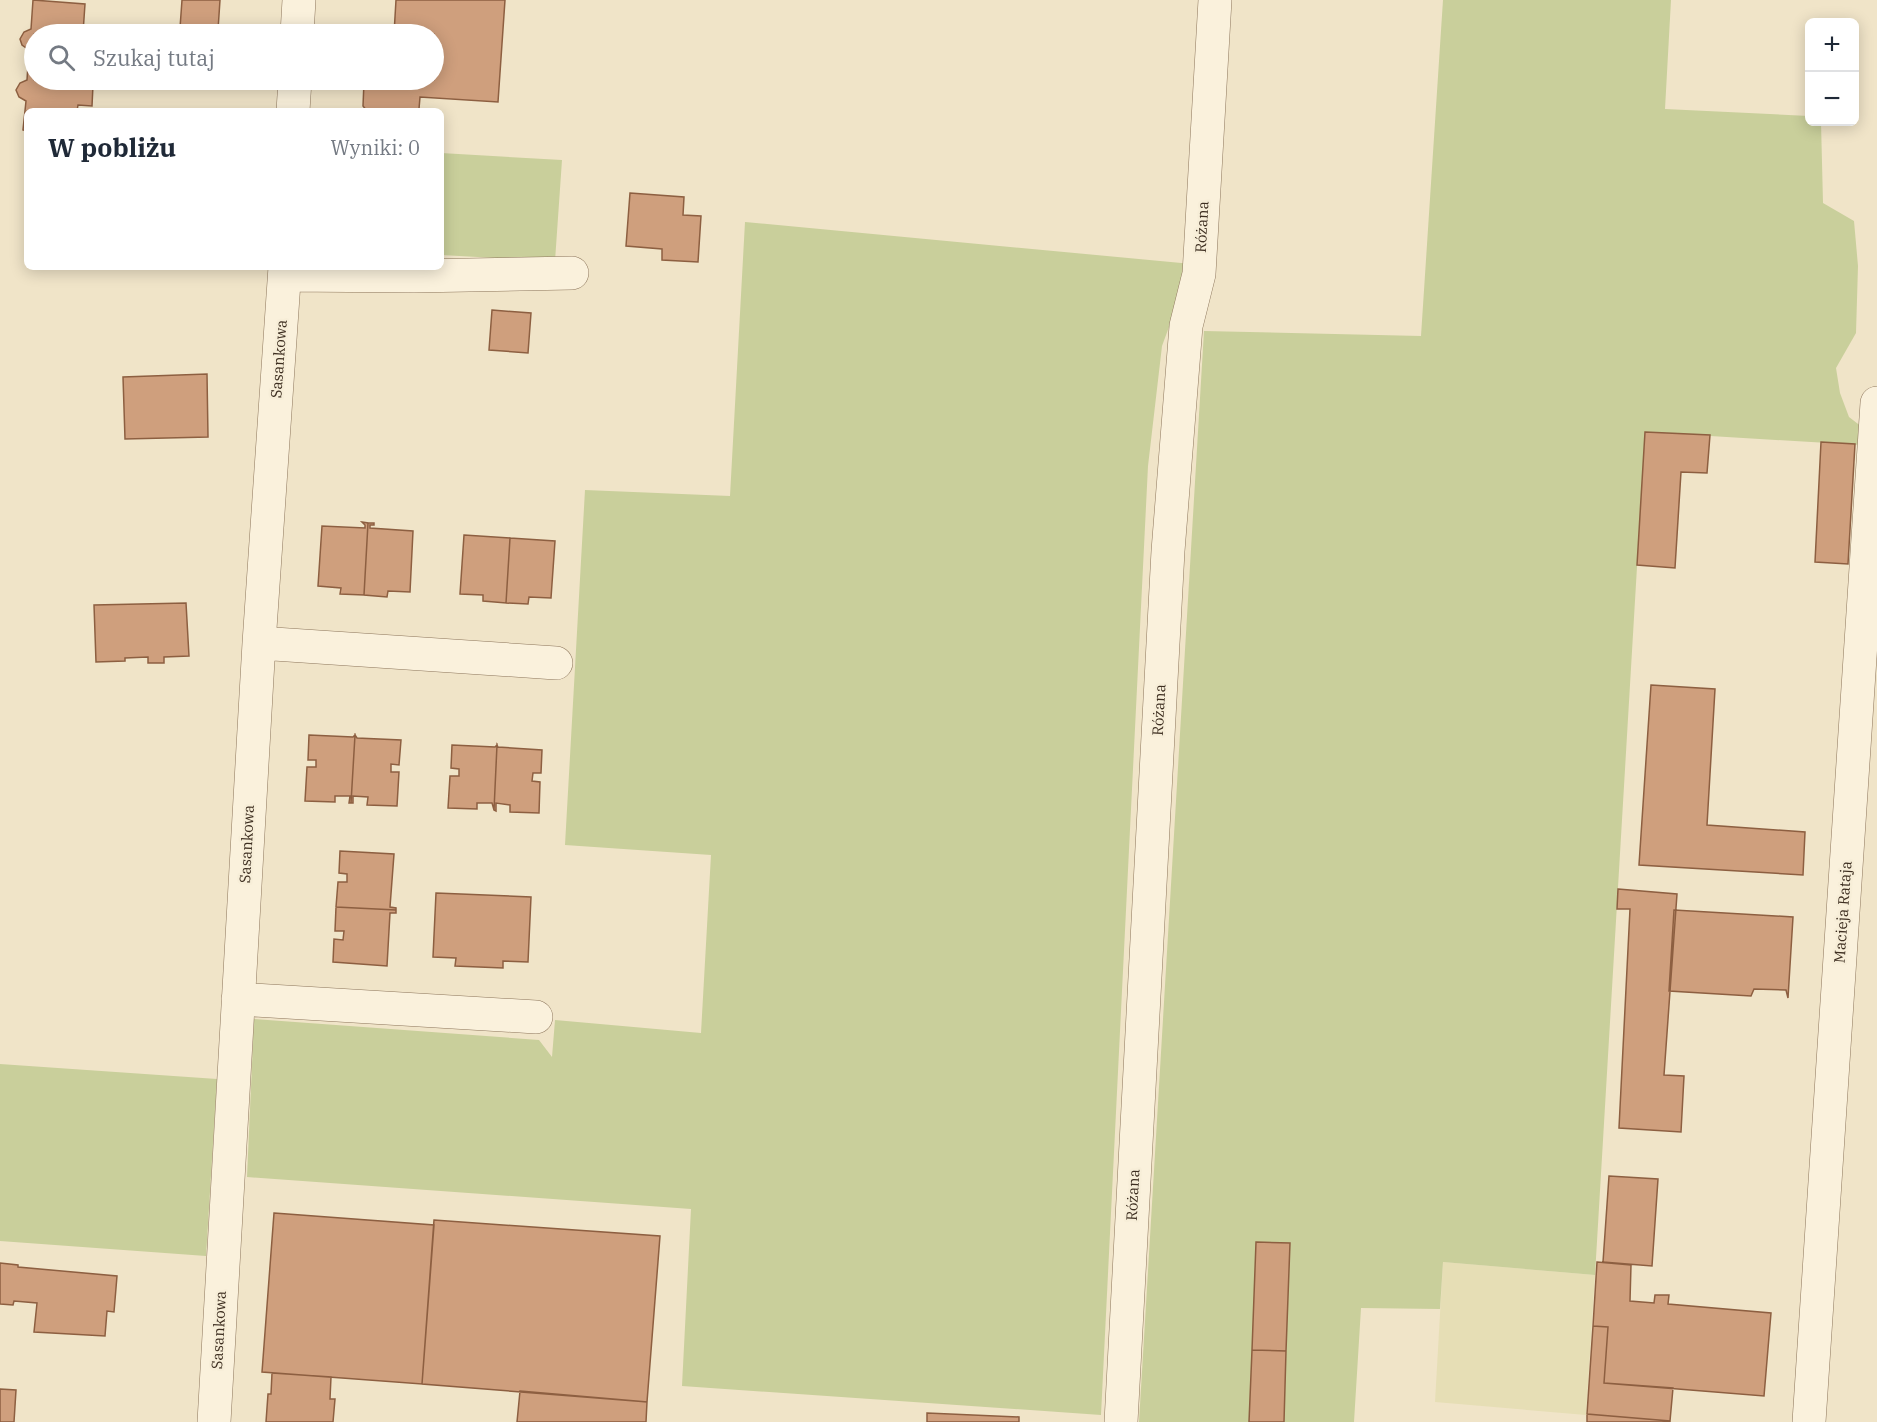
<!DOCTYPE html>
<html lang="pl">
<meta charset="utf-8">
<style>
body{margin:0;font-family:"IBM Plex Serif",serif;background:#f2f2f3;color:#1f2937}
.controls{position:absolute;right:18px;top:18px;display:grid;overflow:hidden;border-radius:9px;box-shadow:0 3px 15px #0003}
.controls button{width:54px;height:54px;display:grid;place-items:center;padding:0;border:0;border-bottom:2px solid #e0e1e3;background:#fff;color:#1f2937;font:30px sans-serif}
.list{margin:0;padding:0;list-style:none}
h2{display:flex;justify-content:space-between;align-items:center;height:78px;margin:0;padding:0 24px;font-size:26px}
h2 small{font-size:20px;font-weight:400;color:#747a83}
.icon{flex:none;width:33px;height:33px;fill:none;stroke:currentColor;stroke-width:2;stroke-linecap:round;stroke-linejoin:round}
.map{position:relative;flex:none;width:1877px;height:1422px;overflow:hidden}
.search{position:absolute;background:#fff;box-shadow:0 3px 15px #0003;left:24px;top:24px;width:420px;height:66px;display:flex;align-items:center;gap:15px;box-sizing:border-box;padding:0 21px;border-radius:33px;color:#747a83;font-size:22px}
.panel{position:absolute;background:#fff;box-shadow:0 3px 15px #0003;left:24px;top:108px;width:420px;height:162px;border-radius:9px}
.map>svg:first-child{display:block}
.farmland{fill:#e6deb5}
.green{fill:#c9cf9b}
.building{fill:#cf9f7d;stroke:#8d5f41;stroke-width:1.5}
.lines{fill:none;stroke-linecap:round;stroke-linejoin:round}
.minor-casing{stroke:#8d765c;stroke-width:34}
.minor{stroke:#faf1dc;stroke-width:33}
.labels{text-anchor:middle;stroke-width:5;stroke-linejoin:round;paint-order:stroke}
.street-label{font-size:15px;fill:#3d2e20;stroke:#f7eed8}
</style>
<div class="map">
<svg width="1877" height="1422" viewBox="0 0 1877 1422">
<rect width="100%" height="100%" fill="#f0e4c8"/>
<path class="farmland" d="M 1443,1262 L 1595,1275 L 1586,1415 L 1435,1402 Z"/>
<path class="green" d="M 1443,0 L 1671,0 L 1665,109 L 1809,116 L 1810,122 L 1821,122 L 1823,203 L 1854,221 L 1858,266 L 1856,333 L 1836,368 L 1840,393 L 1849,417 L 1862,427 L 1861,445 L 1645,432 L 1595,1275 L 1443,1262 L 1440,1309 L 1361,1308 L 1354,1422 L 1139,1422 L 1204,331 L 1421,336 Z
M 441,153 L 562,160 L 555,261 L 441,255 Z
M 745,222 L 1192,264 L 1162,346 L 1148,466 L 1101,1415 L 682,1386 L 691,1209 L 247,1177 L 254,1019 L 539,1040 L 552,1057 L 555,1020 L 701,1033 L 711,855 L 565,845 L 585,490 L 730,496 Z
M 0,1064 L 217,1079 L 206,1256 L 0,1241 Z"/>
<path class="building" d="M 33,0 L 85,4 L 83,33 L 97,34 L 34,34 L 34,66 L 28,65 L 29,50 L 22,45 L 20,39 L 24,32 L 31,29 Z
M 182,0 L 220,0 L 218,30 L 180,28 Z
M 396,0 L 505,0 L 498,102 L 420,97 L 419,109 L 417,111 L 367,111 L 363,106 L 364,82 L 367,80 L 434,80 L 434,34 L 394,34 Z
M 28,65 L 34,66 L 34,80 L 91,80 L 90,85 L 93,85 L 92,106 L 78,105 L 77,111 L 27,111 L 27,131 L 23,130 L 26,101 L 19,97 L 16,90 L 20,83 L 27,80 Z
M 630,193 L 684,197 L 683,215 L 701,216 L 698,262 L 662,260 L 662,249 L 626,246 Z
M 492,310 L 531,313 L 528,353 L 489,350 Z
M 207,374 L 208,437 L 125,439 L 123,377 Z
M 1645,432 L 1710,435 L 1707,473 L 1681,472 L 1675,568 L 1637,565 Z
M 1821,442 L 1855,444 L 1848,564 L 1815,562 Z
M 362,522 L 368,523 L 364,595 L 340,594 L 341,588 L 318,586 L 322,526 L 365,528 L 365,525 Z
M 368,523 L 374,523 L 374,525 L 370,525 L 370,528 L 413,531 L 410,592 L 388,591 L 387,597 L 364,595 Z
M 464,535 L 510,538 L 506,603 L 483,601 L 483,595 L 460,594 Z
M 510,538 L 555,541 L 551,598 L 529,597 L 528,604 L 506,603 Z
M 186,603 L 189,656 L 164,657 L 164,663 L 148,663 L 148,657 L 125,658 L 125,661 L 96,662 L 94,605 Z
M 1651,685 L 1715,689 L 1707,825 L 1805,832 L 1803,875 L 1639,865 Z
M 309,735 L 353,737 L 355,735 L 351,803 L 349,803 L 350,796 L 335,796 L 335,802 L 305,801 L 307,767 L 316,767 L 316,760 L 308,760 Z
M 355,735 L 357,738 L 401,740 L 399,765 L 391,764 L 391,772 L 399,772 L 397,806 L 367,805 L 368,797 L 353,796 L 353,803 L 351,803 Z
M 452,745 L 495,747 L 497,745 L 494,810 L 492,803 L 477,803 L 477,809 L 448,808 L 450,776 L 459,776 L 459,769 L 451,768 Z
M 497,745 L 498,747 L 542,750 L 541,773 L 533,773 L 532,781 L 540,782 L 539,813 L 510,812 L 510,805 L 496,803 L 496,811 L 494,810 Z
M 340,851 L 394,854 L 390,907 L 396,908 L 396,910 L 336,907 L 338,882 L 347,882 L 347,874 L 339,873 Z
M 1618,889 L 1677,894 L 1664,1075 L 1684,1076 L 1681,1132 L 1619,1128 L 1630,909 L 1617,909 Z
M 436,893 L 531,897 L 528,962 L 503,961 L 503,968 L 455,966 L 456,958 L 433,957 Z
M 336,907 L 396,910 L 396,913 L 390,913 L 387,966 L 333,962 L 334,939 L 343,940 L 344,931 L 335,931 Z
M 1674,910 L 1793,917 L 1788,998 L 1786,990 L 1754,989 L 1751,996 L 1669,991 Z
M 1609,1176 L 1658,1179 L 1652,1266 L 1603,1262 Z
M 274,1213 L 434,1225 L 422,1384 L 262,1372 Z
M 434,1220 L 660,1236 L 647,1402 L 422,1384 Z
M 1256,1242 L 1290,1243 L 1286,1351 L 1252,1350 Z
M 1597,1262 L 1631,1265 L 1630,1301 L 1654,1303 L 1655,1295 L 1669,1295 L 1668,1304 L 1771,1313 L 1764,1396 L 1604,1383 L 1608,1327 L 1593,1326 Z
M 0,1263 L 18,1265 L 18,1267 L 117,1276 L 114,1312 L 107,1311 L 105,1336 L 34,1332 L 37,1303 L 14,1301 L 13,1305 L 0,1304 Z
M 1593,1326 L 1608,1327 L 1604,1383 L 1673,1388 L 1670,1421 L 1587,1414 Z
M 1252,1350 L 1286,1351 L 1284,1422 L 1249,1422 Z
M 272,1373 L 331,1377 L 330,1399 L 335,1399 L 333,1422 L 266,1422 L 268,1394 L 271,1394 Z
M 0,1389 L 16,1390 L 14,1422 L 0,1422 Z
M 520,1391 L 647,1402 L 646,1422 L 517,1422 Z
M 927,1413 L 1019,1417 L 1019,1422 L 927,1422 Z
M 1587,1414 L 1670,1421 L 1670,1422 L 1587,1422 Z"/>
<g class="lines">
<g class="minor-casing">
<path id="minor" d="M 297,34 L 299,0
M 293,111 L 295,80
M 285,275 L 414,276 L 572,273
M 259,643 L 556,663
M 238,999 L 536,1017
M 214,1422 L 259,643 L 285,267
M 1121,1422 L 1168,551 L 1186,326 L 1199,274 L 1215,0
M 1809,1422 L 1877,403"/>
</g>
<use href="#minor" class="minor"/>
</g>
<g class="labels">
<g class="street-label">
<text transform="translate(1202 227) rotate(-87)" y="5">Różana</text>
<text transform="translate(279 359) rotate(-86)" y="5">Sasankowa</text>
<text transform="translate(1159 710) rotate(-87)" y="5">Różana</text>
<text transform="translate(247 844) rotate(-87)" y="5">Sasankowa</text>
<text transform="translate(1843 912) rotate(-86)" y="5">Macieja Rataja</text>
<text transform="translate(1133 1195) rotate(-87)" y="5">Różana</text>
<text transform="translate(219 1330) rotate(-87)" y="5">Sasankowa</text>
</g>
</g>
</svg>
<div class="controls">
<button>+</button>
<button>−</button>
</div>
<div class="search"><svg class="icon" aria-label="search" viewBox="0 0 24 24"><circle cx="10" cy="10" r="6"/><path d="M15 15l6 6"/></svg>Szukaj tutaj</div>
<section class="panel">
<h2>W pobliżu<small>Wyniki: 0</small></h2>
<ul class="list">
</ul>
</section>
</div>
